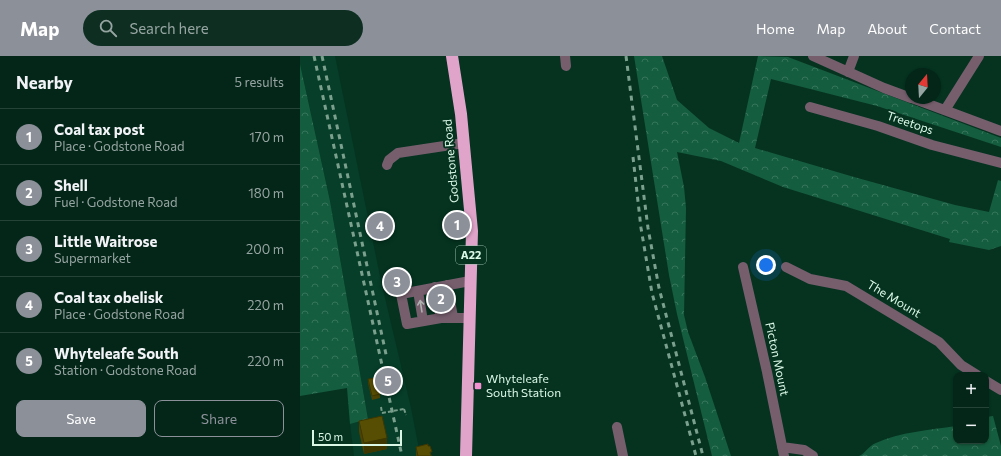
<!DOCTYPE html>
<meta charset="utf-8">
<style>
body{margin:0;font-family:Commissioner,sans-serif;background:#0d2e21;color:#f1f3f6}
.controls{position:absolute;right:12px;bottom:12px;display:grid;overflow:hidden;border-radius:8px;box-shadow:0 1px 3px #0004}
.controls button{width:36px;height:36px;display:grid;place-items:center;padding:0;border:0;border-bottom:1px solid #254337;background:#042618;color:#f1f3f6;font:20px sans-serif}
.compass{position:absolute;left:605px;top:12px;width:36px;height:36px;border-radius:50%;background:#042618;box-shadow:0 1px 3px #0004;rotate:18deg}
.scale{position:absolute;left:12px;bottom:10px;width:90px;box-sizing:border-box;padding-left:4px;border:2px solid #dbf8e7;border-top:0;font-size:11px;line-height:14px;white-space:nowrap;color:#dbf8e7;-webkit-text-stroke:3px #053320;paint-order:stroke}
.you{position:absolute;left:466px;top:209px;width:14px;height:14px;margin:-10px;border:3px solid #fff;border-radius:50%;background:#1a73e8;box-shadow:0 0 0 6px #1a73e833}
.badge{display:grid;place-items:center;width:26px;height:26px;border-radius:50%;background:#8c9099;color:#fff;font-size:13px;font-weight:700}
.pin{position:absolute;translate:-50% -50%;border:2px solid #fff;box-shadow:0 1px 4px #0006}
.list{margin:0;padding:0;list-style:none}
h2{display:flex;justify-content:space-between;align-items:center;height:52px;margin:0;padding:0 16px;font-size:17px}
h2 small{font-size:13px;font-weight:400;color:#97a5a2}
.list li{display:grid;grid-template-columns:26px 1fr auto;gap:12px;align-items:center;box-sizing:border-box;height:56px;padding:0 16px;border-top:1px solid #254337}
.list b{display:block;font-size:15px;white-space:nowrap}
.list p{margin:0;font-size:13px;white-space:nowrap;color:#97a5a2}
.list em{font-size:13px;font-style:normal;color:#97a5a2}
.actions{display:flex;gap:8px;padding:12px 16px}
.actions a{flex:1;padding:9px 0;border:1px solid #8c9099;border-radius:8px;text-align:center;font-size:14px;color:#8c9099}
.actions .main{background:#8c9099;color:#fff}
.icon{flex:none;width:22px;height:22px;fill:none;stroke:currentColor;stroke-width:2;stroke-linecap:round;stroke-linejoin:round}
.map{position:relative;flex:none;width:701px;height:400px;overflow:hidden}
header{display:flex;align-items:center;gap:24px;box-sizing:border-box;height:56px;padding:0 20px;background:#8c9099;color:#fff}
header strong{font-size:19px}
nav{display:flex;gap:22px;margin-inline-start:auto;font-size:14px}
.search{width:280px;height:36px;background:#0d2e21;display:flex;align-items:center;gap:10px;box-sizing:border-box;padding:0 14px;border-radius:22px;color:#97a5a2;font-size:15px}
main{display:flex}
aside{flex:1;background:#042618}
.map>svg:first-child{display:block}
.built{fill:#063e29}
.forest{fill:url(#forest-crowns)}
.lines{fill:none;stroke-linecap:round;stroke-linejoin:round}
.path{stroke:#769b89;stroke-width:2;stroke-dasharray:4 2;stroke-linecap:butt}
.minor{stroke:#765e6d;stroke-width:10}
.highway{stroke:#e0a4ca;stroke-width:12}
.rail{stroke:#7ca08e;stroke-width:3;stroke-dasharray:5 5;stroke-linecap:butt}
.path-bridge{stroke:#769b89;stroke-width:2;stroke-dasharray:4 2;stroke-linecap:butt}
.wall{fill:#4c4303}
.shaded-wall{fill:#3e3702}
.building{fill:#584e03;stroke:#3e3702}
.oneway{stroke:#aeb3b0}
.poi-dot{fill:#f491d3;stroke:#053320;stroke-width:1.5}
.labels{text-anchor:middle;stroke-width:4;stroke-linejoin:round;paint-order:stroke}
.shield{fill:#053320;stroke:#9bbdab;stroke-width:1}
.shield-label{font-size:11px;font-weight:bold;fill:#dbf8e7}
.street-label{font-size:12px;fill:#dbf8e7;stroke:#053320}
.poi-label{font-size:12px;fill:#dbf8e7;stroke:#053320;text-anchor:start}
</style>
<header>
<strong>Map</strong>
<div class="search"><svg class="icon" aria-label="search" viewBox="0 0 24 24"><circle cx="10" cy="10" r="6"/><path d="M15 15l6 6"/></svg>Search here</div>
<nav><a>Home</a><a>Map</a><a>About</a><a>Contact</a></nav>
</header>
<main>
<aside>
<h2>Nearby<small>5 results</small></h2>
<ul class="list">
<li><span class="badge">1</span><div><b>Coal tax post</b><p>Place · Godstone Road</p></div><em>170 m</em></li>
<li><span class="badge">2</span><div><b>Shell</b><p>Fuel · Godstone Road</p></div><em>180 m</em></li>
<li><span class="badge">3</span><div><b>Little Waitrose</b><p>Supermarket</p></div><em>200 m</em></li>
<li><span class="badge">4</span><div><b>Coal tax obelisk</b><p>Place · Godstone Road</p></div><em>220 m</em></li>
<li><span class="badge">5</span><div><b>Whyteleafe South</b><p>Station · Godstone Road</p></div><em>220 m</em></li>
</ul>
<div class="actions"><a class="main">Save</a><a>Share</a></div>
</aside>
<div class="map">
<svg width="701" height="400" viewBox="0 0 701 400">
<defs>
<pattern id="forest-crowns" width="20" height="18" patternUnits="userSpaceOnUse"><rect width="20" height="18" fill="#155d3f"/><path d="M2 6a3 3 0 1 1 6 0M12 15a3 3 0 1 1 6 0" fill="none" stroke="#36755b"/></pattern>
</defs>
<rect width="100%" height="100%" fill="#053320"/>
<path class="built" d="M 0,0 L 35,0 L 81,225 L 111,352 L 119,393 L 129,392 L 132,400 L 54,400 L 50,368 L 68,363 L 30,145 L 0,8 Z"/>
<path class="forest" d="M 334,0 L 362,0 L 377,44 L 409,72 L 439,87 L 458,0 L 488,1 L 701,82 L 701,91 L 577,50 L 471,23 L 455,92 L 554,121 L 655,149 L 689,156 L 698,124 L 701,125 L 701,190 L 689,194 L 649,186 L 650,183 L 483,131 L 421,105 L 377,96 L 384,131 L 386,152 L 384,259 L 388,276 L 405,321 L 431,400 L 412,400 L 377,258 L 369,219 Z
M 0,8 L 30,145 L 68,363 L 50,368 L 47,332 L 0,340 Z
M 693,360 L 701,390 L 701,400 L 559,400 C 566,397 568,390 576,387 C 600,376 630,374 656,370 L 656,385 L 686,385 L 686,361 Z"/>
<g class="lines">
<path class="path" d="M 81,351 L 82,357
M 104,353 L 106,359"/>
<path class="minor" d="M 265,0 L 266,10
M 513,0 L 584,32 L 611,42
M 548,16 L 554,0
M 612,42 L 701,75
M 510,51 L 578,70 L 632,89 L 701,107
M 645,54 L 679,0
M 87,109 L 89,104 L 98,97 L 164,87
M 443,211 L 467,316 L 484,400
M 486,211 L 510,223 L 546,230 L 639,286 L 661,309 L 677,319
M 147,229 L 153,261
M 135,231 L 141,262
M 118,235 L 123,265
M 169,262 L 141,262 L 107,268 L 101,238 L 170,225
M 686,325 L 701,334
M 317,371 L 323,400
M 482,391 L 504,394 L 513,400"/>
<path class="highway" d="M 152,0 L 161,58 L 172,175 L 166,400"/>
<path class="rail" d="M 14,0 L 102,400
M 22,0 L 87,303
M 326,0 L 348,172 L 359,232 L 403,400
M 333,101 L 341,172 L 352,237 L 396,400"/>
<path class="path-bridge" d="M 82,357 L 104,353"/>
</g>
<path class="wall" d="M 68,323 L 80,338 L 80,342 L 72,344 L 68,327 Z
M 59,365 L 87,393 L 64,398 L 59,376 Z
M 116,391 L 132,400 L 116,400 Z"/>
<path class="shaded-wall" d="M 87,382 L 87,393 L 64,398 L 64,387 Z"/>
<path class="building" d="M 77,322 L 80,338 L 72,340 L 68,323 Z
M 82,360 L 87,382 L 64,387 L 59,365 Z
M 128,388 L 128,390 L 130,390 L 132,396 L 130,396 L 131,400 L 118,400 L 116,391 Z"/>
<defs><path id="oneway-shaft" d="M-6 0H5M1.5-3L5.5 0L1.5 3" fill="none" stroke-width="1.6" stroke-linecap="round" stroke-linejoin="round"/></defs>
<use class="oneway" href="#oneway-shaft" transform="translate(121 250) rotate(-99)"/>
<rect class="poi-dot" x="174" y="326" width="8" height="8" rx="2"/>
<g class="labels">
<rect class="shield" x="156" y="190" width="30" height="18" rx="3"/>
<g class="shield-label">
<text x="171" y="203">A22</text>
</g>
<g class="street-label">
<text transform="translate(610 67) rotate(19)" y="4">Treetops</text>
<text transform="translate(151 105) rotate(-95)" y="4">Godstone Road</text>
<text transform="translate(594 243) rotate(31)" y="4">The Mount</text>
<text transform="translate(477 303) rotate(78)" y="4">Picton Mount</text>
</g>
<g class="poi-label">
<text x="186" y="327">Whyteleafe<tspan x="186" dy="14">South Station</tspan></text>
</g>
</g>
</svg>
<div class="controls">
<button>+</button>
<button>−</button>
</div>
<svg class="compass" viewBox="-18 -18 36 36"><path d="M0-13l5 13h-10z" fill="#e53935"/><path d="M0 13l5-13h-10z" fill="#97a5a2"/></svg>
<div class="scale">50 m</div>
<div class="you"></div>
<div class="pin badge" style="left:157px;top:169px">1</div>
<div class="pin badge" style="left:141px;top:243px">2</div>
<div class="pin badge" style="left:97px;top:226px">3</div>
<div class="pin badge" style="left:80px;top:170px">4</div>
<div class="pin badge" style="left:88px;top:325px">5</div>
</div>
</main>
